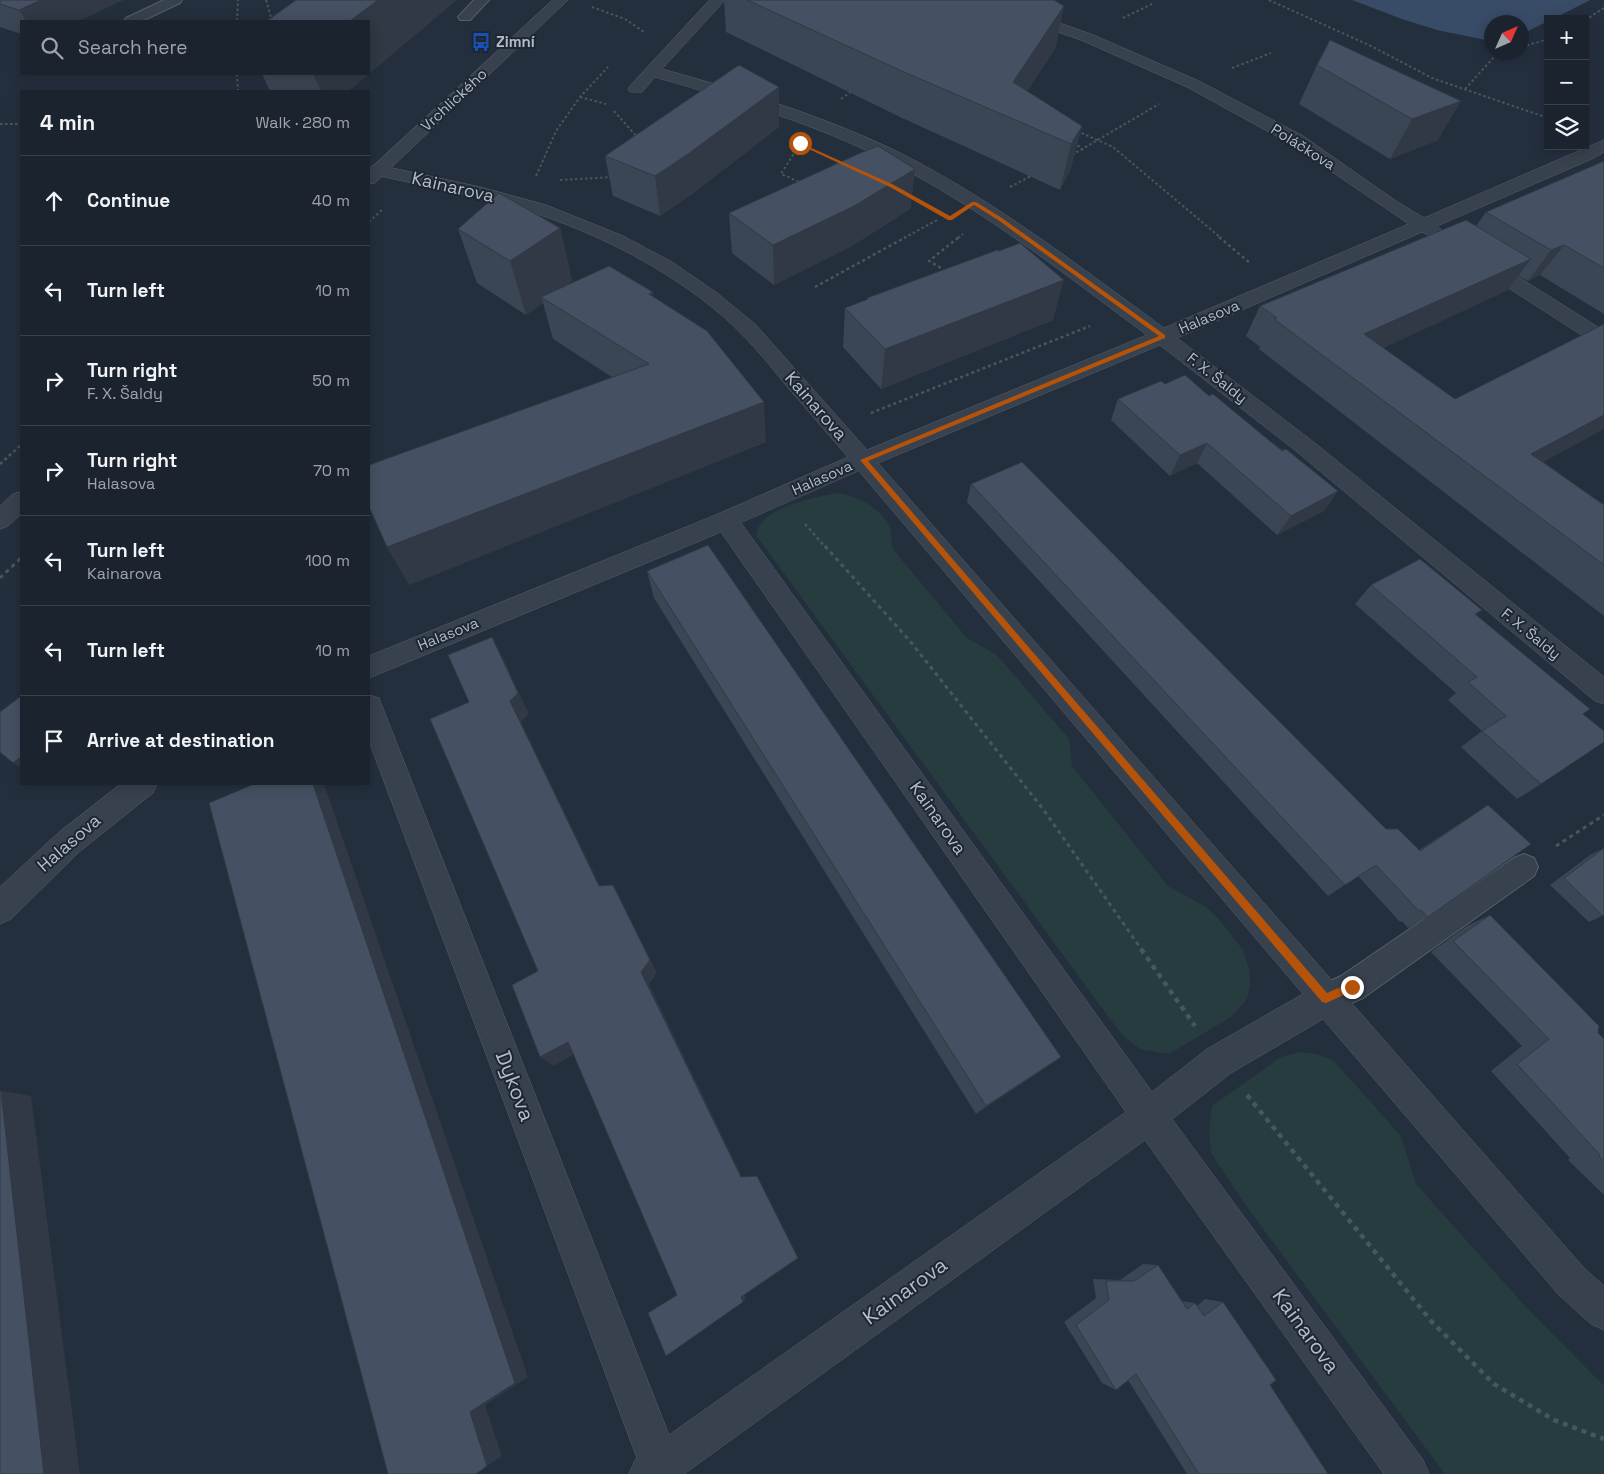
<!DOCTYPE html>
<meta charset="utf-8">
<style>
body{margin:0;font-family:"Space Grotesk",sans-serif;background:#282f3a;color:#f1f3f6}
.controls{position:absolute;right:15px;top:15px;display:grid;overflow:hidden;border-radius:0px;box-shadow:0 2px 12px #0003}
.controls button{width:45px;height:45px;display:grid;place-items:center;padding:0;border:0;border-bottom:1px solid #39404a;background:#1b232e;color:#f1f3f6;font:25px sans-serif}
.compass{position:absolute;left:1484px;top:15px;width:45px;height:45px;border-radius:50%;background:#1b232e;box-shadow:0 2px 12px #0003;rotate:45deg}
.stop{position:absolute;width:15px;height:15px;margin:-11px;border:4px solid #b45309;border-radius:50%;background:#fff}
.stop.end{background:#b45309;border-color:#fff;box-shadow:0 1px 5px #0008}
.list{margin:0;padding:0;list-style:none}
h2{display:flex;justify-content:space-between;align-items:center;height:65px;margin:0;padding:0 20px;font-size:21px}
h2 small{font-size:16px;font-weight:400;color:#a0a4aa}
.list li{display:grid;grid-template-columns:32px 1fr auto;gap:15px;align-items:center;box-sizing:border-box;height:90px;padding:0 20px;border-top:1px solid #39404a}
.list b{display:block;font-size:19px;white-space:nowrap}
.list p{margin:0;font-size:16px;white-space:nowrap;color:#a0a4aa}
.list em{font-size:16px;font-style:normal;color:#a0a4aa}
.icon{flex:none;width:28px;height:28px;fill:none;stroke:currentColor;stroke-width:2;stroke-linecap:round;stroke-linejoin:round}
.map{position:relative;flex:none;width:1604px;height:1474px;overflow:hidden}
.search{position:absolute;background:#1b232e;box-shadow:0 2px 12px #0003;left:20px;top:20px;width:350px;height:55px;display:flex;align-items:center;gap:12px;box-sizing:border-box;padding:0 18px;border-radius:0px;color:#a0a4aa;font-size:19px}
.panel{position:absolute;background:#1b232e;box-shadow:0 2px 12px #0003;left:20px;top:90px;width:350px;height:695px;border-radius:0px}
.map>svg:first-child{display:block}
.green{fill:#263c3f}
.water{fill:#394c67}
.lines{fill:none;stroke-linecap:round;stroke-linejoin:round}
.service-casing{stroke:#565f6c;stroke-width:2}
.minor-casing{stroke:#565f6c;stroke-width:1}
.tertiary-casing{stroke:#565f6c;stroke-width:1}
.path-far3{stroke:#44595c;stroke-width:2;stroke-dasharray:2.5 2.5;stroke-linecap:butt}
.path-far2{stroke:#44595c;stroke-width:2.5;stroke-dasharray:3 3;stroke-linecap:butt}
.path-far1{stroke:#44595c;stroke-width:3;stroke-dasharray:4 4;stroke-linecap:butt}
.path{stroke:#44595c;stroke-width:4.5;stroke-dasharray:5 5;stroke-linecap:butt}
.service{fill:#38414e;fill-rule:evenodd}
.minor{fill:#38414e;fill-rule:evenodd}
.tertiary{fill:#38414e;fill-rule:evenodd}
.wall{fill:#3b4654}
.shaded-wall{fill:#303945}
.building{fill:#455162;stroke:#303945}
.route{fill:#b45309}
.labels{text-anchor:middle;stroke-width:4;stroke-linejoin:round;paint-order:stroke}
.far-poi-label{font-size:15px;font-weight:bold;fill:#b4bcc9;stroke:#1d2633;text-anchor:start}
.far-street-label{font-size:15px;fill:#b4bcc9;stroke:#1d2633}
.street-label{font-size:18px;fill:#b4bcc9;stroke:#1d2633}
.near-street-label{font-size:21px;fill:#b4bcc9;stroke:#1d2633}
</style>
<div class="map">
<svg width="1604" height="1474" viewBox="0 0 1604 1474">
<rect width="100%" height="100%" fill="#242f3e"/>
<path class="green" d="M 840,493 C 859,497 882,509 890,528 C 892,534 891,542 892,548 L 967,638 L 997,655 L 1069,739 L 1072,766 L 1168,886 L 1206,907 L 1218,918 L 1243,950 L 1249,969 L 1250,984 L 1247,999 L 1231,1017 L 1169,1054 L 1140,1049 L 1123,1036 L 1107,1015 L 756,535 C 759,508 816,496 840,493 Z
M 1299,1052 L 1317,1054 L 1334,1061 L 1401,1136 L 1416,1184 L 1526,1307 L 1604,1386 L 1604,1474 L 1445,1474 L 1247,1207 L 1211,1153 L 1209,1128 L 1212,1106 L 1281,1057 Z"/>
<path class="water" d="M 1352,0 L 1590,0 L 1553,19 L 1548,19 L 1548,21 L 1522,34 L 1522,22 L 1492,22 L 1491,41 L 1437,30 L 1402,19 Z"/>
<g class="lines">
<g class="service-casing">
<path id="service" d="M 164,0 L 182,0 L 180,3 L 142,21 L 124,21 L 126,18 Z
M 474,0 L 489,0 L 470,20 L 460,20 L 458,17 Z
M 1524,854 L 1534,858 L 1538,867 L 1534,876 L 1363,998 L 1326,1014 L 1315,1010 L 1311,999 L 1315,988 L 1341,976 L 1514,858 Z"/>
</g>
<g class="minor-casing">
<path id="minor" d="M 710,0 L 725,0 L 662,69 C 744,92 825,116 902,154 C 995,201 1080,267 1164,328 L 1409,224 L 1291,144 L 1187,87 L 1081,40 L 974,3 L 972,0 L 993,0 L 1091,34 L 1199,81 L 1303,136 L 1396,201 L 1424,218 L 1604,140 L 1604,152 L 1594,158 L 1437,226 L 1445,233 L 1443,237 L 1436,239 L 1422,232 L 1177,338 L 1311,440 L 1604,677 L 1604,704 L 1595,701 L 1296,451 L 1160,345 L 878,463 L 1584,1268 L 1604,1286 L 1604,1330 L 1591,1324 L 1558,1294 L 1323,1019 L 1231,1073 L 1172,1119 L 1423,1460 L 1429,1474 L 1384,1474 L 1145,1140 L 684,1474 L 629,1474 L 635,1460 L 637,1458 L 369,741 L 369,695 L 379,698 L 382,706 L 669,1435 L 1126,1112 L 721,532 L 369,678 L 369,656 L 718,514 L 848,457 C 827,432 805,408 784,383 C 766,360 747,338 725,318 C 665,266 588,228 512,206 C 466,193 418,185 372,174 L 369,170 L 372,166 L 378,165 L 480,187 L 546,205 L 623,236 L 672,262 L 717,293 L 755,324 L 867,450 L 1147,335 C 1064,274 982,208 890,162 C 816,124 735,100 655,77 L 642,92 L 630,92 L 628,89 L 630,86 ZM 859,471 L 1303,994 L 1207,1049 L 1152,1092 L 741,523 Z
M 1483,257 L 1490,259 L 1604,331 L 1604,347 L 1597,345 L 1476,267 L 1474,263 L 1476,259 Z
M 121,784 L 157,784 L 153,793 L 79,852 L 11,919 L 0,924 L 0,887 L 58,833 Z"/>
</g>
<g class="tertiary-casing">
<path id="tertiary" d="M 553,0 L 568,0 L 375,183 L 369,184 L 369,170 Z
M 21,492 L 21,514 L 8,526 L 0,529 L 0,506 L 13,494 Z"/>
</g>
<path class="path-far3" d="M 266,0 L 272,21
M 1269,0 L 1371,46 L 1432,78 L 1548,118
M 592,7 L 625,19 L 644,32
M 1123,18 L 1152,4
M 1585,20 L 1604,8
M 237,21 L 238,0
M 1522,47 L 1548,39
M 1232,68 L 1271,53
M 237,74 L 238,91
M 1465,89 L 1495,56 L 1505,52
M 580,97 L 606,104
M 841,99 L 852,91
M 614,111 L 638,138
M 0,124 L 21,124
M 1077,131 L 1113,147 L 1221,238
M 1074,142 L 1083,150
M 796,150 L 781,174 L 802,183
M 1072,155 L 1159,104
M 536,176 L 556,131 L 580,97 L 608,67
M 560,180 L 613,177
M 1010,187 L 1033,175
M 369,222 L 383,209
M 904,238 L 939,219
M 958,238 L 963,234"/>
<path class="path-far2" d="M 1219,237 L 1250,263
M 946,271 L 929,261 L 959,237
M 815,287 L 906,237
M 871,413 L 1090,326
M 0,464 L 21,445
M 805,524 L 826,548"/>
<path class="path-far1" d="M 825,546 L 910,641 L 1043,809 L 1142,950
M 0,578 L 21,558
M 1556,846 L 1604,815"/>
<path class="path" d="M 1141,949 L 1195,1026
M 1247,1095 L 1432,1322 L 1494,1384 L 1554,1420 L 1604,1439"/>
<use href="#service" class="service"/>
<use href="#minor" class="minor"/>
<use href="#tertiary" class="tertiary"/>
</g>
<path class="wall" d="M 0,0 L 123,0 L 78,21 L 21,21 L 21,34 L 0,27 Z
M 724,0 L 1054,0 L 1064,6 L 1055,49 L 1027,91 L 1082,126 L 1070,171 L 1060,190 L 900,117 L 726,32 Z
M 1330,40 L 1438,140 L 1390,159 L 1299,104 L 1317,65 Z
M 262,74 L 369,74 L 348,91 L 270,91 Z
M 779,127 L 692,194 L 660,216 L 613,196 L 605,156 Z
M 1604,161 L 1604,314 L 1540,275 L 1528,281 L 1519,276 L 1508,290 L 1383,348 L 1604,505 L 1604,616 L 1259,349 L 1260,347 L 1246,336 L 1260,306 L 1476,226 L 1486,212 Z
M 915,169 L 910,209 L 852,246 L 774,285 L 732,253 L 729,213 Z
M 560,228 L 572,281 L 568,284 L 654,298 L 766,442 L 409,585 L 612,377 L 553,339 L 543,303 L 526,315 L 477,283 L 458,229 Z
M 999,251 L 1053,320 L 881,389 L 843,347 L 845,308 L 867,300 L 867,298 Z
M 1165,384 L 1209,396 L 1338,491 L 1324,511 L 1277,535 L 1197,463 L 1170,476 L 1111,420 L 1118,399 Z
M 971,484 L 1386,829 L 1419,850 L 1488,805 L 1428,917 L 1408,928 L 1402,921 L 1400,922 L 1358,876 L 1328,896 L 967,502 Z
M 647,571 L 1047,1067 L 976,1114 L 654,598 Z
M 1371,585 L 1482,610 L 1476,615 L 1583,714 L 1541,784 L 1517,799 L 1461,747 L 1482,731 L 1448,700 L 1456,693 L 1355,604 Z
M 1604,848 L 1604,915 L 1589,922 L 1550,885 L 1590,855 Z
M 1490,915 L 1598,1033 L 1604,1039 L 1604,1195 L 1568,1160 L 1570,1158 L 1491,1071 L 1522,1046 L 1431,952 L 1467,926 Z
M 1143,1264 L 1158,1265 L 1181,1301 L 1195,1303 L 1197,1306 L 1205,1299 L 1223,1302 L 1270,1385 L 1328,1474 L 1187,1474 L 1128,1380 L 1116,1390 L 1102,1383 L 1064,1322 L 1096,1298 L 1093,1279 L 1120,1280 Z"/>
<path class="shaded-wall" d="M 41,0 L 123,0 L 78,21 L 26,21 L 19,10 Z
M 378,0 L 457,0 L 369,74 L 369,21 L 350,21 Z
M 1064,6 L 1055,49 L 1010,118 L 1013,82 Z
M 313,74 L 369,74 L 348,91 L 321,91 Z
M 779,87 L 779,127 L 692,194 L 660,216 L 655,176 Z
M 1461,101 L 1438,140 L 1390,159 L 1412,119 Z
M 1082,126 L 1070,171 L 1060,190 L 1071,144 Z
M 915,169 L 910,209 L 852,246 L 774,285 L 773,245 Z
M 560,228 L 572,281 L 547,300 L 541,297 L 543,303 L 526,315 L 510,261 Z
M 1564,245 L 1540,275 L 1528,281 L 1551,250 Z
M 1531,259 L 1508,290 L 1346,365 L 1364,334 Z
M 1064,280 L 1053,320 L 881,389 L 885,349 Z
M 653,292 L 660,334 L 649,294 Z
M 764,402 L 766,442 L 409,585 L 387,547 Z
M 1604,415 L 1604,429 L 1505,483 L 1531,454 Z
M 1207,443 L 1197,463 L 1170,476 L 1180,455 Z
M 1338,491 L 1324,511 L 1277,535 L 1291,516 Z
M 492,637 L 504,660 L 529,714 L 521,722 L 608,902 L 599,886 L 510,701 Z
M 21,757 L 21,768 L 13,763 Z
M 313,784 L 324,784 L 528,1377 L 485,1405 L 502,1456 L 487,1466 L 470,1412 Z
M 613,885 L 657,973 L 649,984 L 744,1181 L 741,1177 L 641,972 Z
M 568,1042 L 580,1051 L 553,1066 L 540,1057 Z
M 1061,1057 L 1047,1067 L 976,1114 L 986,1106 Z
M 1,1091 L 31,1096 L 80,1474 L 44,1474 Z
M 744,1294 L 746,1299 L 743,1302 L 741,1297 Z"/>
<path class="building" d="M 0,0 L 41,0 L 19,10 L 0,4 Z
M 296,0 L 378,0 L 350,21 L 267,21 Z
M 747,0 L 1054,0 L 1064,6 L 1013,82 L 1082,126 L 1071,144 L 904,72 Z
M 1330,40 L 1461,101 L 1412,119 L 1317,65 Z
M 739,65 L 779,87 L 688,154 L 655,176 L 605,156 Z
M 878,146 L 915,169 L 854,206 L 773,245 L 729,213 L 858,154 Z
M 1604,161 L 1604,268 L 1564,245 L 1551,250 L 1486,212 Z
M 499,193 L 560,228 L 510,261 L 458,229 Z
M 1466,220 L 1531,259 L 1364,334 L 1455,399 L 1604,324 L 1604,415 L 1531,454 L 1604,505 L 1604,565 L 1274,319 L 1277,318 L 1260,306 Z
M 1020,243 L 1064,280 L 885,349 L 845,308 L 868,299 L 867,298 L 997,250 L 999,251 Z
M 609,266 L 653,292 L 649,294 L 707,331 L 764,402 L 387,547 L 369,507 L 369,465 L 649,364 L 541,297 Z
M 1185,375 L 1209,396 L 1213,394 L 1282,451 L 1286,449 L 1338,491 L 1291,516 L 1207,443 L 1180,455 L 1118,399 L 1161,381 L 1165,384 Z
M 1022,462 L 1386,829 L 1398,829 L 1420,851 L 1488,805 L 1531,844 L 1428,917 L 1421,910 L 1419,911 L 1376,865 L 1345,885 L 971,484 Z
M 708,545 L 1061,1057 L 986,1106 L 647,571 Z
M 1420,559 L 1482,610 L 1475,614 L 1590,709 L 1583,714 L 1604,731 L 1604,742 L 1541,784 L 1482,731 L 1506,716 L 1468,682 L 1477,677 L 1371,585 Z
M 492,637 L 518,693 L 510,701 L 599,886 L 613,885 L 650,960 L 641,972 L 741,1177 L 757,1176 L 798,1258 L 741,1297 L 743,1302 L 666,1356 L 648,1313 L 677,1295 L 568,1042 L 540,1057 L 512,985 L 538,971 L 430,719 L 469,702 L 448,655 Z
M 21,696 L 21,757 L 13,763 L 0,752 L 0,712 Z
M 254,784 L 313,784 L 515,1383 L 470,1412 L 487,1466 L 476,1474 L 388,1474 L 209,803 Z
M 1604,848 L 1604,915 L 1603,916 L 1564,878 Z
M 1490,915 L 1599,1026 L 1598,1033 L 1604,1039 L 1604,1161 L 1599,1156 L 1600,1155 L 1517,1064 L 1549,1039 L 1453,941 Z
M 0,1091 L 1,1091 L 44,1474 L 0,1474 Z
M 1158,1265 L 1187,1309 L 1195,1303 L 1204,1316 L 1223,1302 L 1276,1380 L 1270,1385 L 1328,1474 L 1199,1474 L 1136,1374 L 1116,1390 L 1076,1325 L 1109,1300 L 1106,1281 L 1134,1281 Z"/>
<path class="route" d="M 798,142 L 894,185 L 950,216 L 972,202 L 976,202 L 1002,218 L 1165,335 L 1165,338 L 868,461 L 1327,993 L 1352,982 L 1355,984 L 1355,990 L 1326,1003 L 1322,1002 L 860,460 L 1159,336 L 998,220 L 974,205 L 952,220 L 948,220 L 890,187 L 798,144 Z"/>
<defs>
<g id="bus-bare" transform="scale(1.5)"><path d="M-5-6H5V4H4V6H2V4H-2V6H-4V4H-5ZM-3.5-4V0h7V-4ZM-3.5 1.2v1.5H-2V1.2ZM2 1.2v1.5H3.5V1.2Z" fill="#1a4fb4" stroke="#1d2633" stroke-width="2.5" paint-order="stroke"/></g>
</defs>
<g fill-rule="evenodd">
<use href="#bus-bare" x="481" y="42"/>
</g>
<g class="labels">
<g class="far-poi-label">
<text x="496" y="47">Zimní</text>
</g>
<g class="far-street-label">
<text transform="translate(454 100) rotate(-43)" y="5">Vrchlického</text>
<text transform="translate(1303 147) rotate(32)" y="5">Poláčkova</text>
<text transform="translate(1209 317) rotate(-23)" y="5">Halasova</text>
<text transform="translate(1217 378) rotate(38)" y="5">F. X. Šaldy</text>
<text transform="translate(822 478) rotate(-24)" y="5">Halasova</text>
<text transform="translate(448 634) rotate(-22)" y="5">Halasova</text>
<text transform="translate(1531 634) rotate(39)" y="5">F. X. Šaldy</text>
</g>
<g class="street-label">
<text transform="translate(453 187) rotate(13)" y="6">Kainarova</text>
<text transform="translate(816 406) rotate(49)" y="6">Kainarova</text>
<text transform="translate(938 818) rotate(55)" y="6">Kainarova</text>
<text transform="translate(69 843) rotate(-41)" y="6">Halasova</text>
</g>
<g class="near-street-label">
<text transform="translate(515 1086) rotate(69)" y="7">Dykova</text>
<text transform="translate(905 1291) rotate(-36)" y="7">Kainarova</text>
<text transform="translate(1306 1331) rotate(54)" y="7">Kainarova</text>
</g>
</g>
</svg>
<div class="controls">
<button>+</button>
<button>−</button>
<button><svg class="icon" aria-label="layers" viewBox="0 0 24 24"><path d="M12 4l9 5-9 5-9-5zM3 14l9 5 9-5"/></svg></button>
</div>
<svg class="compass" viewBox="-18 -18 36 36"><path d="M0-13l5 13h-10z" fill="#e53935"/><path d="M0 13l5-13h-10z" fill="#a0a4aa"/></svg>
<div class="stop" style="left:800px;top:143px"></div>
<div class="stop end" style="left:1352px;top:987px"></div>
<div class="search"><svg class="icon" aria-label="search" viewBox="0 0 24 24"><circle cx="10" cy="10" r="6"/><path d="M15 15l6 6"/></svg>Search here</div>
<section class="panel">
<h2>4 min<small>Walk · 280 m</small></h2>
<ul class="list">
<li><svg class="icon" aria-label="ahead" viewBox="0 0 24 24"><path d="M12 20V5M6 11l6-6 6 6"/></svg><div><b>Continue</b></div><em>40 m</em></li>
<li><svg class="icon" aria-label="left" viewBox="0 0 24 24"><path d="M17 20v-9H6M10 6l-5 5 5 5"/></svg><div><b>Turn left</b></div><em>10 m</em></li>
<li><svg class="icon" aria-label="right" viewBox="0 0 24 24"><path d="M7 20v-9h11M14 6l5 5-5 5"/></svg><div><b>Turn right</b><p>F. X. Šaldy</p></div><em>50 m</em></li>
<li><svg class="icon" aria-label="right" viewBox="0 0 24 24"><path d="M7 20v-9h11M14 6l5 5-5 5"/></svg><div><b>Turn right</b><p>Halasova</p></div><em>70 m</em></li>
<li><svg class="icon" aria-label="left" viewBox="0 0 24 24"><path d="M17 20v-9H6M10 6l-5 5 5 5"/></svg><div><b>Turn left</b><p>Kainarova</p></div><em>100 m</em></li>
<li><svg class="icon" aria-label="left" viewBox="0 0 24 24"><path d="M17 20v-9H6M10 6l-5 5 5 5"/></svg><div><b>Turn left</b></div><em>10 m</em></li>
<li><svg class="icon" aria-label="arrive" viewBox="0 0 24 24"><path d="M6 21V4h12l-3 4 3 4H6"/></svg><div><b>Arrive at destination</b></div></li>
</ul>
</section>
</div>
